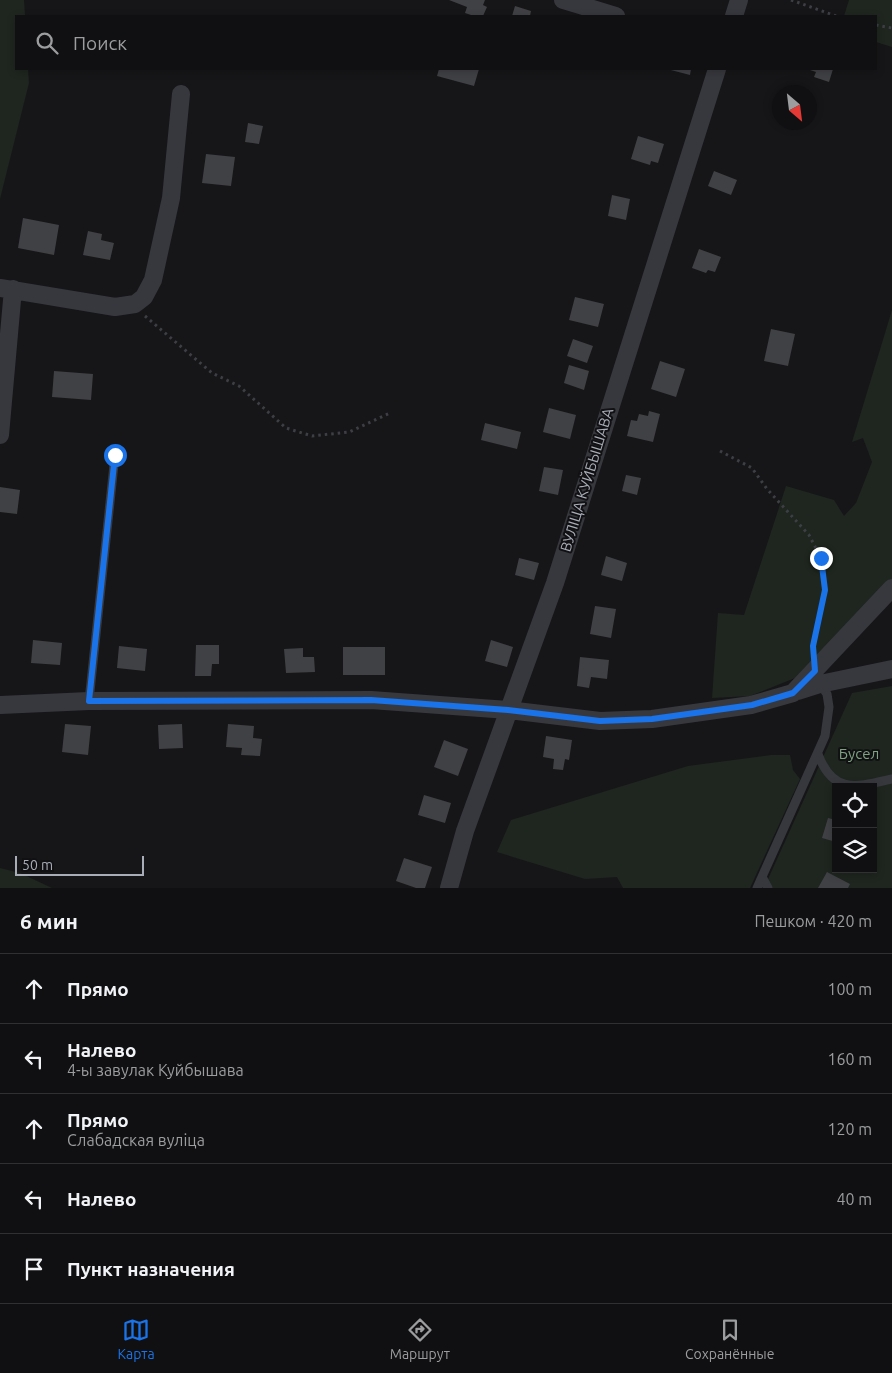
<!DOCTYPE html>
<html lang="ru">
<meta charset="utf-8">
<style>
body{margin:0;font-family:Ubuntu,sans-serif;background:#1e1e20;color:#f1f3f6}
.controls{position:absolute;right:15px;bottom:15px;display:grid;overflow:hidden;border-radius:0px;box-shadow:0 2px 8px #0003}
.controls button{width:45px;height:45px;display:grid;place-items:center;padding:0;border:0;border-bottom:1px solid #303032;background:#101012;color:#f1f3f6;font:25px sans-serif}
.compass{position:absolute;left:772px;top:85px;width:45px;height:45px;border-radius:50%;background:#101012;box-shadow:0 2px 8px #0003;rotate:152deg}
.scale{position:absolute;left:15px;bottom:12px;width:129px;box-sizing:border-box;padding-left:5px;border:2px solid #a8adb8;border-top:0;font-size:14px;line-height:18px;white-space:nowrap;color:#a8adb8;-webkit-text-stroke:4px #111113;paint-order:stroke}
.stop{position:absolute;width:15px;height:15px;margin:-11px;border:4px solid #1a73e8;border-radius:50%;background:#fff}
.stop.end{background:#1a73e8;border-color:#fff;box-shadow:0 1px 5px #0008}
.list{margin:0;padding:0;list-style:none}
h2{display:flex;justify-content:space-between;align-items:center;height:65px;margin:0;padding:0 20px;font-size:21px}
h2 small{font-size:16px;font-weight:400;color:#9c9d9f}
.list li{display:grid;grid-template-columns:32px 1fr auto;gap:15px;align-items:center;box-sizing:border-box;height:70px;padding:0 20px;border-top:1px solid #303032}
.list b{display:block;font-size:19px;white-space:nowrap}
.list p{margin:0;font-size:16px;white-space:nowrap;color:#9c9d9f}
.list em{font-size:16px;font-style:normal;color:#9c9d9f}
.icon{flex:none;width:28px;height:28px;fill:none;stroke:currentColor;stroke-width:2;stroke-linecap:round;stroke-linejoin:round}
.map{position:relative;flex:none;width:892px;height:888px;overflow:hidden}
.search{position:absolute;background:#101012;box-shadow:0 2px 8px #0003;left:15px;right:15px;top:15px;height:55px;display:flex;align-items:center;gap:12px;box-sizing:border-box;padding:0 18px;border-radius:0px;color:#9c9d9f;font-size:19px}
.sheet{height:415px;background:#101012}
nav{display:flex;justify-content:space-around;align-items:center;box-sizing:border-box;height:70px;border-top:1px solid #303032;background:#101012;font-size:14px;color:#9c9d9f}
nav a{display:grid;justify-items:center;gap:2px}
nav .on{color:#1a73e8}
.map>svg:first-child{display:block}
.green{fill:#1e261f;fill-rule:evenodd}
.building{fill:#404145}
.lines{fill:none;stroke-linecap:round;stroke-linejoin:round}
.path{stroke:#3d3f44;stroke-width:3;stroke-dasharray:2.5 4;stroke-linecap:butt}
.service{stroke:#37383d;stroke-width:9}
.minor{stroke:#37383d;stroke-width:18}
.route{stroke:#1a73e8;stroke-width:6}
.labels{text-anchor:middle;stroke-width:4;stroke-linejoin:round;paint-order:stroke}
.street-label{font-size:15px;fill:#a8adb8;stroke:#111113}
.park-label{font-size:15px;fill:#7fa381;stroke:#111113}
</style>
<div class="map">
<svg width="892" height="888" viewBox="0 0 892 888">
<rect width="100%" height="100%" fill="#161618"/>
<path class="green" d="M 0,0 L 24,0 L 25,16 L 16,16 L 16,69 L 28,69 L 29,83 L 0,199 Z
M 849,0 L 892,0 L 892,47 L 876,42 L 876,16 L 844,16 Z
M 892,310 L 892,579 L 795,678 L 750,696 L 712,698 L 718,613 L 744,615 L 786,486 L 834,500 L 844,516 L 856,503 L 872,462 L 863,438 L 852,442 Z
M 892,686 L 892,888 L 764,888 L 852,693 ZM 836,787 L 873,787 L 873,869 L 836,869 Z
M 771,755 L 790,755 L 793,770 L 800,779 L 750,888 L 623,888 L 617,877 L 585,879 L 497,852 L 511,820 L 688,766 Z
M 0,868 L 20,873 L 52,888 L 0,888 Z"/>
<path class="building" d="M 449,0 L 485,0 L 483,5 L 487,7 L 483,16 L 474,16 L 465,13 L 467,7 Z
M 515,6 L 531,11 L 530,16 L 512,16 Z
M 439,69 L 479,69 L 474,86 L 437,76 Z
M 667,69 L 691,69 L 690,75 Z
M 807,69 L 833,69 L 829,82 L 814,77 L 816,72 Z
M 248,123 L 263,126 L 259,144 L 245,142 Z
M 638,136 L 664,144 L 658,163 L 651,161 L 650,165 L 631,159 Z
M 206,154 L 235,157 L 231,186 L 202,183 Z
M 714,171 L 737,180 L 731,195 L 708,186 Z
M 612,195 L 630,199 L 626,220 L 608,216 Z
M 23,218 L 59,225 L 54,255 L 18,248 Z
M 88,231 L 102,234 L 101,240 L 114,243 L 110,260 L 83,255 Z
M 699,249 L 721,257 L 715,272 L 708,270 L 706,273 L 692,268 Z
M 575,297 L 604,304 L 598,327 L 569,320 Z
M 771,329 L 795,334 L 788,366 L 764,361 Z
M 573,339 L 593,346 L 587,363 L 567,356 Z
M 660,361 L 685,369 L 676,397 L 651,389 Z
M 569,365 L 589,371 L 584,390 L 564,383 Z
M 54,371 L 93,374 L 91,400 L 52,397 Z
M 549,408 L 576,415 L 570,439 L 543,432 Z
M 649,411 L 660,414 L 653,442 L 627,436 L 631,420 L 637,421 L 639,414 L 648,416 Z
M 485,423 L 521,432 L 517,449 L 481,440 Z
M 544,467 L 563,470 L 558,495 L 539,491 Z
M 626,475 L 641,478 L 637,495 L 622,491 Z
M 0,487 L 20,490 L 17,514 L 0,512 Z
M 606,556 L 627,563 L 622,581 L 601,575 Z
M 519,558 L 539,563 L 534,580 L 515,575 Z
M 595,606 L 616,609 L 611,638 L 590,634 Z
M 33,640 L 62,643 L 60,665 L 31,663 Z
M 491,640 L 513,647 L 507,667 L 485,661 Z
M 196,645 L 219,645 L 219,664 L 212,664 L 211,676 L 195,676 Z
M 119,646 L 147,649 L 145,671 L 117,668 Z
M 343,647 L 385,647 L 385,675 L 343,675 Z
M 303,648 L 303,657 L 314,657 L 315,672 L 286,673 L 284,649 Z
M 580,657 L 609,660 L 607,679 L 591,677 L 589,688 L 577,686 Z
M 65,724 L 91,726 L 88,755 L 62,752 Z
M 182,724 L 183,748 L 159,749 L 158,725 Z
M 228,724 L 254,726 L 253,738 L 262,739 L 260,756 L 241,755 L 242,748 L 226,747 Z
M 546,736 L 572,740 L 569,760 L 565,759 L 563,770 L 553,769 L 554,759 L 543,757 Z
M 444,740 L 468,749 L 458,776 L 434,767 Z
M 424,795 L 451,803 L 445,823 L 418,815 Z
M 828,818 L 836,820 L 836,842 L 822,838 Z
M 404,858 L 432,867 L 425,888 L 416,888 L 396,881 Z
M 827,872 L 850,884 L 848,888 L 818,888 Z"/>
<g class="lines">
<path class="path" d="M 791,0 L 836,16
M 876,25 L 892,28
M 145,316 L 212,373 L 239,386 L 286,428 L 312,436 L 349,432 L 390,413
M 720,451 L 752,468 L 767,489 L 809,535 L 821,558 L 825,590 L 813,648"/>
<path class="service" d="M 89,701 L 115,455
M 818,754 C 833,795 857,787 892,779
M 762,877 L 768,888
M 757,888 L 825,736 L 829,707 L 827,694 L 820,684"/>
<path class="minor" d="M 563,0 L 616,16
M 734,16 L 739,0
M 0,288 L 115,307 L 135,304 L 144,297 L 153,280 L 171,198 L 181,94
M 0,435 L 13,289
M 798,691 L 820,684 L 892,669
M 0,705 L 89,701 L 371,700 L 508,710 L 600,721 L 652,719 L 751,705 L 793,693 L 892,588
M 449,888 L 465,831 L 555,583 L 717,69"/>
</g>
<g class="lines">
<path class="route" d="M 115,455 L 89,701 L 371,700 L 508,710 L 600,721 L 652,719 L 752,705 L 793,693 L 815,671 L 813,646 L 825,590 L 821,558"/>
</g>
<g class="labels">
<g class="street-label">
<text transform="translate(587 480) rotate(-73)" y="5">ВУЛІЦА КУЙБЫШАВА</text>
</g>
<g class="park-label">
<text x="859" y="759">Бусел</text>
</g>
</g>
</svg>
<div class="controls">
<button><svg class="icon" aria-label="locate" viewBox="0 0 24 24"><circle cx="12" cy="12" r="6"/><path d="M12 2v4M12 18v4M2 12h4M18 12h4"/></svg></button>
<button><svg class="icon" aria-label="layers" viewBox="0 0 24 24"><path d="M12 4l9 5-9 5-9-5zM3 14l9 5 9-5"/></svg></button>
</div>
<svg class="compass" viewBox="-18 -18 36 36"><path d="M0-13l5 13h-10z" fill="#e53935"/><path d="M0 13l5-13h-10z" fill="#9c9d9f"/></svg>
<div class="scale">50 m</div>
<div class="stop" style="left:115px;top:455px"></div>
<div class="stop end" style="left:821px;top:558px"></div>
<div class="search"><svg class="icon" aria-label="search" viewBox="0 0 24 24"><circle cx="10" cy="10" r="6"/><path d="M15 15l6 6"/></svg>Поиск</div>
</div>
<section class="sheet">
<h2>6 мин<small>Пешком · 420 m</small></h2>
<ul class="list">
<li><svg class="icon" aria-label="ahead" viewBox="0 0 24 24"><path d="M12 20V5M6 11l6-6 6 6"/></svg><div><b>Прямо</b></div><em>100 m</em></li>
<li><svg class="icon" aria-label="left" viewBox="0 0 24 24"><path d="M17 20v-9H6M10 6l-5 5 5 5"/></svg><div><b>Налево</b><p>4-ы завулак Куйбышава</p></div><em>160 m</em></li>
<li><svg class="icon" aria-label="ahead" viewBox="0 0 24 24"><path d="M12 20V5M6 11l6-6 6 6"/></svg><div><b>Прямо</b><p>Слабадская вуліца</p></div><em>120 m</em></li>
<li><svg class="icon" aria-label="left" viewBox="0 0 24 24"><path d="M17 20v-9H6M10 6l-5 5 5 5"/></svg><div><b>Налево</b></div><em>40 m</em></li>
<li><svg class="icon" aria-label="arrive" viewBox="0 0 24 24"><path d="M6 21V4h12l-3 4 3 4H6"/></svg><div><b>Пункт назначения</b></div></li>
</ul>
</section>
<nav>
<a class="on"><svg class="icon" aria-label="map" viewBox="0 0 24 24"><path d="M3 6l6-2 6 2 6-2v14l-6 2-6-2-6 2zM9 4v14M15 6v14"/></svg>Карта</a>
<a><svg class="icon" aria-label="directions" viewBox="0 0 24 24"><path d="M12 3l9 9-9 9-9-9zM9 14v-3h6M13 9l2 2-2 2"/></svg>Маршрут</a>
<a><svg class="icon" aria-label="saved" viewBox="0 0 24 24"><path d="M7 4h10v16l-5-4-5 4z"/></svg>Сохранённые</a>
</nav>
